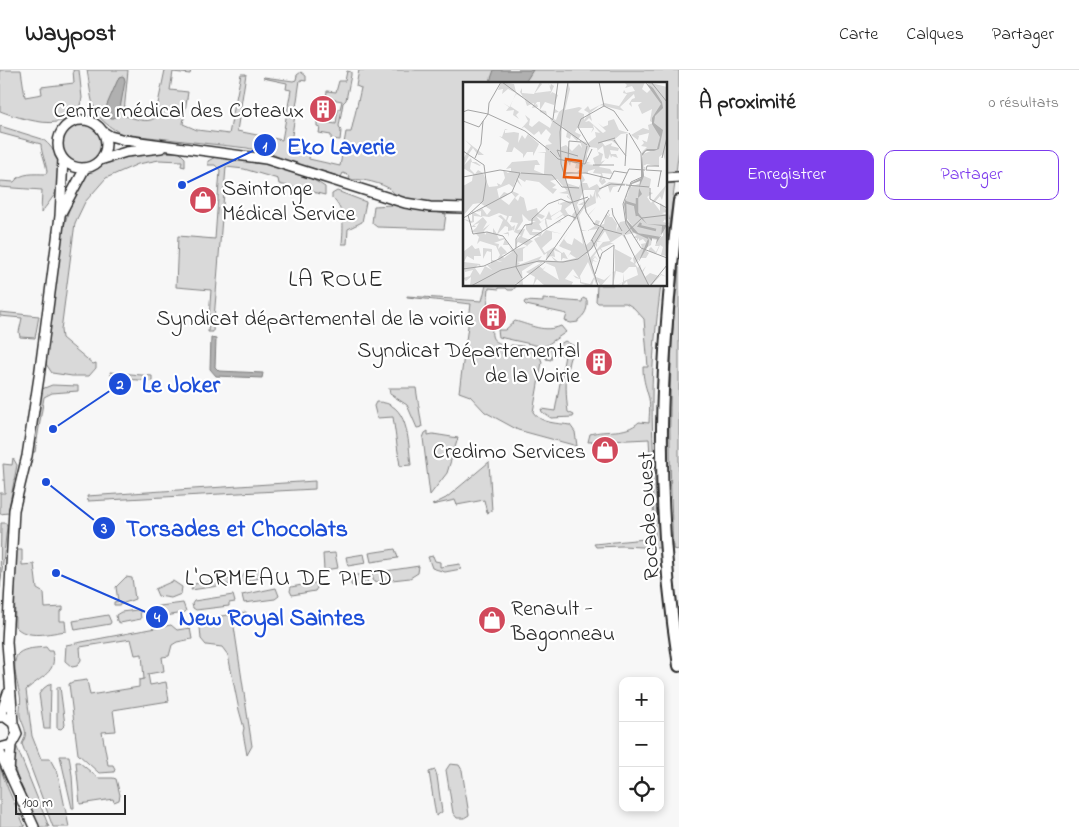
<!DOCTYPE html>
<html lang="fr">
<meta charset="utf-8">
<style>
body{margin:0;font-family:"Indie Flower",sans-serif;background:#f6f6f6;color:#222}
.controls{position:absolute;right:15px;bottom:15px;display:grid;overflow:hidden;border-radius:10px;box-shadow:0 2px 8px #0003}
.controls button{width:45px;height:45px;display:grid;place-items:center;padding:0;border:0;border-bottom:1px solid #e0e0e0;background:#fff;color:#222;font:25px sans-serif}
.scale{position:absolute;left:15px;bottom:12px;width:111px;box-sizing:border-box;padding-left:5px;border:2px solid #2b2b2b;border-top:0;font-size:14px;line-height:18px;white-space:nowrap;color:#2b2b2b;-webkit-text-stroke:4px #fff;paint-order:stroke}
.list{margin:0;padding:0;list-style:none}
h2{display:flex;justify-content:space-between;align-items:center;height:65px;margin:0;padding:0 20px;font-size:21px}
h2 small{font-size:16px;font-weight:400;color:#767676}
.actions{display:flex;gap:10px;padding:15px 20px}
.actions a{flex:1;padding:11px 0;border:1px solid #7c3aed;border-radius:10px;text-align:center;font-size:18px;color:#7c3aed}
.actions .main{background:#7c3aed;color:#fff}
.icon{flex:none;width:28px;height:28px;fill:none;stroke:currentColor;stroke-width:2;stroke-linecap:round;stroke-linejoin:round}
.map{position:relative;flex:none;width:679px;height:757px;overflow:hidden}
header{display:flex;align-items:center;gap:30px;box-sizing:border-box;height:70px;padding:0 25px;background:#fff;border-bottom:1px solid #e0e0e0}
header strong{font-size:24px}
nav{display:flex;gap:28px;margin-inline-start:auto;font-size:18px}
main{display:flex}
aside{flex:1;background:#fff}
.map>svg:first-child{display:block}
.green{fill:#d9d9d9;stroke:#828282}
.water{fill:#b0b0b0;stroke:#7b7b7b}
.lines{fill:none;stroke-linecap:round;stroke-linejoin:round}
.secondary-casing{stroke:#2b2b2b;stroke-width:12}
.primary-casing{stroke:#2b2b2b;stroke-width:14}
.secondary{stroke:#fff;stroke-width:9}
.primary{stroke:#fff;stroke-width:10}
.labels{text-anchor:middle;stroke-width:4.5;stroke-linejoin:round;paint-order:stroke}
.poi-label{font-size:22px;fill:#2b2b2b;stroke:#fff;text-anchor:end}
.street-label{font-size:22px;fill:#2b2b2b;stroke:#fff}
.neighbourhood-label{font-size:24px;letter-spacing:1px;fill:#2b2b2b;stroke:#fff}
.inset-river{fill:none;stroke:#b0b0b0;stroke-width:2.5}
.inset-road{fill:none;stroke:#a5a5a5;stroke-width:1}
.view{fill:#e8590c;fill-opacity:0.15;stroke:#e8590c;stroke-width:2.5}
.inset-edge{fill:none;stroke:#2b2b2b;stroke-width:2.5}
.leader{fill:none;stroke:#1d4ed8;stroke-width:2}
.callout-dot{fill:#1d4ed8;stroke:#fff;stroke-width:2}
.mark-label{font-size:15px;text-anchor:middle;font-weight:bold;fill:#fff}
.callout-label{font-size:24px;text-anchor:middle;font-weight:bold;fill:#1d4ed8;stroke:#fff;stroke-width:4.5;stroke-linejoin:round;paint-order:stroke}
</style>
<header>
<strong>Waypost</strong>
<nav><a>Carte</a><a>Calques</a><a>Partager</a></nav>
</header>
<main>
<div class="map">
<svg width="679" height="757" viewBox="0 0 679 757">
<rect width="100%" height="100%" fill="#f7f7f7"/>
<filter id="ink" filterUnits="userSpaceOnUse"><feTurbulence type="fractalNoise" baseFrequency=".02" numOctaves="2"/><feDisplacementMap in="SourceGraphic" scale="10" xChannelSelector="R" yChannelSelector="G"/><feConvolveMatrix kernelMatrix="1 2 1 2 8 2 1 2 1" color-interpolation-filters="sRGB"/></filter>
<g filter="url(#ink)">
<path class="green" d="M 0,0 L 21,0 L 25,27 L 42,24 L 41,17 L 74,13 L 73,0 L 79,0 L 82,28 L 78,42 C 71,46 64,51 56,52 C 42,55 13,46 0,41 Z
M 87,0 L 128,0 L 124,42 L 125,46 C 135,48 146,54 155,48 L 165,0 L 191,0 L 190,4 L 173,2 L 170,20 L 188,22 L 183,54 L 197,60 L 229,64 L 241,4 L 246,4 L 237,61 L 282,70 L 291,20 L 286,19 L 287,13 L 263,8 L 264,7 L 293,11 L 296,10 L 297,5 L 301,2 L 306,6 L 306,11 L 300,10 L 290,79 L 310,82 L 309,89 L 340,96 L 346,62 L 351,62 L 361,18 L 356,16 L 359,0 L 679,0 L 679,79 L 676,102 L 665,102 L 665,14 L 464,14 L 464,133 C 446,136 416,133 399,127 C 394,125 394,122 390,119 C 383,114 361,108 353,110 L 349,108 L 350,106 L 343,103 L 341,107 L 285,90 L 272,84 L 247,78 L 122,64 C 89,46 93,34 87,0 Z
M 347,1 L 351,2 L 351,5 L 346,30 L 343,33 L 339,56 L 341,61 L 340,70 L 331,69 L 331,65 L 319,63 L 320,57 L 317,56 L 317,51 L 336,54 L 338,39 L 340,39 L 342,31 L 326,28 L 327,21 L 336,22 L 339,11 L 345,11 Z
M62 73a20 20 0 1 1 40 0a20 20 0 1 1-40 0Z
M 0,56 L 42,69 C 58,79 64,103 57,120 C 53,128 46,136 41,143 L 42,120 L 0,117 L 0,111 L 14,112 C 21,102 35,104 46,104 L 47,102 C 46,92 41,83 41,74 L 0,63 Z
M 179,82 L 185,88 L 185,97 L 181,96 L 182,91 L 159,90 L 138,94 L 106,108 L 85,132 L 75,153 L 61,260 L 62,268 L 93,294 L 96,293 L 96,298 L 89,306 L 72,306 L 52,303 L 46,294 L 45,286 L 62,163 L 70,136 L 85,104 L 93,96 L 117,88 L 139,84 Z
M 219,85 C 252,89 298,98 325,117 L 325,125 L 279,114 L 278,109 L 244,99 L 226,97 L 213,262 L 208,262 L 211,220 L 176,217 L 178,166 L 215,169 L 220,100 L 215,95 L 208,95 L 208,91 Z
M 675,113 L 665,184 L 665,114 Z
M 337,121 L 366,132 L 362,152 L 348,159 L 347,174 L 342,174 C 343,158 346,140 332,128 L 332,124 Z
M 393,135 L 446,144 L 444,159 L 377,157 L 372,153 L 374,136 Z
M 679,197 L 679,480 L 673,479 C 669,385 667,290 679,197 Z
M 486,215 L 517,215 L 513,220 L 508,220 L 506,218 L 499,218 L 499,219 L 489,218 L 485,258 L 492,259 C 491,268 493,271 502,274 L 502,284 L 508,285 L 511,275 L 523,276 L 539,284 L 542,292 L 533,342 C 541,354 558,353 570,355 L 575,362 L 577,376 L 518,360 L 485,342 L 470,326 L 459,322 L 471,234 L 407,227 L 407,226 L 482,231 Z
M 597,215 L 661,215 C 656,253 652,291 652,329 C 652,379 656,429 660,478 L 622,476 L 596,477 L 594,474 L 655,468 L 649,369 L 588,372 L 590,364 C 607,359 625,365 639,352 L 649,353 C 649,345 651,333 648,325 C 645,314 643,309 643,297 L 648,297 L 644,249 L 634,238 L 626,233 L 598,233 L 596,231 Z
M 583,228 L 587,230 C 588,239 585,245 578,250 L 578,252 L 571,253 L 565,251 L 567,244 L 526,235 L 524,233 L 525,231 L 543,232 L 543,229 L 582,232 Z
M 0,242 L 39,246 L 35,268 L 20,267 L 19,262 L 22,248 L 0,246 Z
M 515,251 C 531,255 544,263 561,256 L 566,262 L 544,277 L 499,267 L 498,260 L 505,260 Z
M 565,271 L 574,276 C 572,283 569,289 568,296 C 565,310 566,327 568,342 L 574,345 L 573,347 L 551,348 L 542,342 L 541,339 L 555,341 L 565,285 L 552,284 L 551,290 L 546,289 L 546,283 Z
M 110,302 L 152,306 L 152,311 L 112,308 Z
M 52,315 L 78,316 L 78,321 L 52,323 L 44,327 L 35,382 L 31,382 L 38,327 L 42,319 Z
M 389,318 L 416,318 L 422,357 L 417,358 L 407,335 L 390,324 Z
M 376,332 C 409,331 408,371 411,395 L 400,396 L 393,347 L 377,348 L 374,336 Z
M 428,361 L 428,365 L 433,364 L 458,368 L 447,403 L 430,425 L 423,368 L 425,363 Z
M 13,388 L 17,395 L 8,443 L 0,444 L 0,423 L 5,423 L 3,394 L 12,395 Z
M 489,392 L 492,441 L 487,443 L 484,430 L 457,435 L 455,430 L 432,435 L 446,428 Z
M 315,411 L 315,419 L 88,431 L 87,426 Z
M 1,453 L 6,453 L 7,457 L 0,518 Z
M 395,479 L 398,488 L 371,492 L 369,483 Z
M 18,480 L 22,480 L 22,495 L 34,494 L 37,519 L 44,523 L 45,538 L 63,537 L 63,540 L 60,541 L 60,551 L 65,551 L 66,561 C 51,563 26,570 15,556 L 14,484 Z
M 335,483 L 338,498 L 324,500 L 323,484 Z
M 364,484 L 366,493 L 348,496 L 346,487 Z
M 433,486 L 435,491 L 440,492 L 440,497 L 460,494 L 461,499 L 445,502 L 432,498 L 428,487 Z
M 419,496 L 418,503 L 410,508 L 374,512 L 372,505 L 373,503 Z
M 259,499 L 260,508 L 242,512 L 240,511 L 246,501 Z
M 365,504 L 368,513 L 353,516 L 351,515 L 351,506 Z
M 126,507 L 132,508 L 135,529 L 119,535 L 114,535 L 114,532 L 118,531 L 116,517 Z
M 228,509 L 231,511 L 232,514 L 191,520 L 194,514 Z
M 173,511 L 182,517 L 181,524 L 171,528 L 158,526 L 155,519 Z
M 313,513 L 317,513 L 317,518 L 315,521 L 292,525 L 290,521 L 291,517 Z
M 276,518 L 279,526 L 275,529 L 244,533 L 242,525 Z
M 233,525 L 235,532 L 229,533 L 229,536 L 196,540 L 193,538 L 192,534 L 194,531 Z
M 183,533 L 186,541 L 184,543 L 153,548 L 151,546 L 150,541 L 152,537 Z
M 137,540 L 140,541 L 141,549 L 120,553 L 117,551 L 116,545 L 121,542 Z
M 246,542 L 250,546 L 233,550 L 252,676 L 247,685 L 243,663 L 244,658 L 239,640 L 228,585 L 222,577 L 206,575 L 201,569 L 200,557 L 202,551 L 209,548 Z
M 108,545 L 111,552 L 110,554 L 75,560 L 73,551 Z
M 171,555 L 177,560 L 190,558 L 192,569 L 177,572 L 172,575 L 169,586 L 162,587 L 164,601 L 148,604 L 150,615 L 166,612 L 169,631 L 113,640 L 116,661 L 102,662 L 108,695 L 113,695 L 115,699 L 114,702 L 99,703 L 78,684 L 69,614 L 72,612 L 87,610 L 90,625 L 139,617 L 139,610 L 144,609 L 142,584 L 135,585 L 131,569 L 80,577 L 81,590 L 77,596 L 72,597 L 65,591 L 66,575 Z
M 46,577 L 49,581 L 52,581 C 59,602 40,607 26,620 L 32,666 L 41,689 L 50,689 L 58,704 L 69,757 L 53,757 L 22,674 C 28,662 25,660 21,649 C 18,642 22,633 20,625 C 18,616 10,590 19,583 C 25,578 37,578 46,577 Z
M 51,613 L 50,659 L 44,659 L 39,624 L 44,618 Z
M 57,617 L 60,617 L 65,655 L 61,659 L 57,658 Z
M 16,675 L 49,757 L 39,757 C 29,735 7,699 16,675 Z
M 60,686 L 69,686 L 72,705 L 74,738 L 72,738 Z
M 76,692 L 79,692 L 98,708 L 113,708 L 116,709 L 120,725 L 119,730 L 114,732 L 113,729 L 80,734 Z
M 450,694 L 459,695 L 462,700 L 469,745 L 464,748 L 457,748 L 453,743 L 446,700 Z
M 0,697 L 8,719 L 25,757 L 0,757 Z
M 435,700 L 437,706 L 442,742 L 436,746 L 429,702 Z"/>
<path class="water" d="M 494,0 L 533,0 L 524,14 L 489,14 Z
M 122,6 L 124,7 L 125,11 L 119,44 L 114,48 L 111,48 L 106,42 L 106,37 L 119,7 Z
M 211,268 L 216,269 L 215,297 L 219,301 L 263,303 L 262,308 L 216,306 L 210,299 Z"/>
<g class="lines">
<g class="secondary-casing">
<path id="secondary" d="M58 74a24 24 0 1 1 48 0a24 24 0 1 1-48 0Z
M 102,61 L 110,66 L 125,70 L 266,89 L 405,133 L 430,137 L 464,138
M 100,90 L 126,82 L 161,78
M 665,108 L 679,107
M 61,143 L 85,98
M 0,647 L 5,647 L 13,653 L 17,664 L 11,675 L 0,678
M 0,647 L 8,623
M 13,653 L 7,572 L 14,440 L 27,386 L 39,307 L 60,146 L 63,89
M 0,683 L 34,757
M 9,701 L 11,675"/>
</g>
<g class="primary-casing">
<path id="primary" d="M 679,131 C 670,206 663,282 662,358 C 661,437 667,518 679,596"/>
</g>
<use href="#secondary" class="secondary"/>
<use href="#primary" class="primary"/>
</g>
</g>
<defs>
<g id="building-disc" transform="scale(1.4375)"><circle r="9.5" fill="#d1495b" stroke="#fff"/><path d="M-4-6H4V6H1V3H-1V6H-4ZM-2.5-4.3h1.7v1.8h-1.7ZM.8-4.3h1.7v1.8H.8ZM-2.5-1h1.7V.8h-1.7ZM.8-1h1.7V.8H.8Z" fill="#fff"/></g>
<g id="shop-disc" transform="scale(1.4375)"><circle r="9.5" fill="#d1495b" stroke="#fff"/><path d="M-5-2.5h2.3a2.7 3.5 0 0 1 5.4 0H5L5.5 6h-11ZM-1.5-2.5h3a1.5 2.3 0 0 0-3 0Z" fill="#fff"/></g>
</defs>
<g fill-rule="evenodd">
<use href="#building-disc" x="323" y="39"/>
<use href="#shop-disc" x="203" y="130"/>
<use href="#building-disc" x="493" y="247"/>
<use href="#building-disc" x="599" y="292"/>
<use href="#shop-disc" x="605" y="380"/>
<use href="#shop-disc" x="492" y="550"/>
</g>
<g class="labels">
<g class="poi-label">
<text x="304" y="47">Centre médical des Coteaux</text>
<text x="222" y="125" text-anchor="start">Saintonge<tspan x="222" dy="25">Médical Service</tspan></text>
<text x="474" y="255">Syndicat départemental de la voirie</text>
<text x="580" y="287">Syndicat Départemental<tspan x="580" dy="25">de la Voirie</tspan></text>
<text x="586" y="388">Credimo Services</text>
<text x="511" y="545" text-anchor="start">Renault -<tspan x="511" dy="25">Bagonneau</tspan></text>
</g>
<g class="street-label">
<text transform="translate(647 446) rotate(-93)" y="8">Rocade Ouest</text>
</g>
<g class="neighbourhood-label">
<text x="336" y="216">LA ROUE</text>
<text x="289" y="515">L'ORMEAU DE PIED</text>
</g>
</g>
<g transform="translate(463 12)">
<rect width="204" height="204" fill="#f7f7f7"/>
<path d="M 38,0 L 51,2 L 53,10 L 60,15 L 57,10 L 59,6 L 59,11 L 71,12 L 77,0 L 79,2 L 72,11 L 88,9 L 85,0 L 87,5 L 88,2 L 91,4 L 87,13 L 89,10 L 95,13 L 91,23 L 82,20 L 77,28 L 83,29 L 84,33 L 77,30 L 77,20 L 74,20 L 72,23 L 74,22 L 75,25 L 69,26 L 71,21 L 64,24 L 61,15 L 60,16 L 53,12 L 47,24 L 56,30 L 53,33 L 56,37 L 50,33 L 51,28 L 43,29 L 46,25 L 40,21 L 47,25 L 53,11 L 45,7 L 39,12 L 40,7 L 35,8 ZM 105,0 L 107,7 L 102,28 L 116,25 L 119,26 L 115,30 L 121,32 L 121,38 L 126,31 L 121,28 L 125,24 L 127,28 L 141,21 L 156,24 L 164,12 L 160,11 L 161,8 L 163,11 L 172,9 L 169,4 L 162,6 L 164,3 L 161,0 L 182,0 L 179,7 L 184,11 L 188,7 L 192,10 L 184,0 L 204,5 L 202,78 L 200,72 L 196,75 L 196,85 L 184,82 L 180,84 L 183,86 L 181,87 L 178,79 L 180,72 L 190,68 L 179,70 L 184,65 L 178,64 L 181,61 L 179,58 L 184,60 L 186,51 L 174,54 L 176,54 L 175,58 L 168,53 L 180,46 L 186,48 L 185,43 L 190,41 L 187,39 L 189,27 L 179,32 L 175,23 L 179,20 L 168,20 L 169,25 L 166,22 L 169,17 L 172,16 L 171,12 L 157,25 L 161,29 L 137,23 L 127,31 L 129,39 L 126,36 L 122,40 L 126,39 L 140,51 L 143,49 L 135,41 L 140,45 L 145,43 L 145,39 L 151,37 L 156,48 L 166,51 L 158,52 L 152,57 L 156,64 L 149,59 L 139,60 L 142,64 L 149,61 L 148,64 L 156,66 L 155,69 L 147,68 L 148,72 L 153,72 L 155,76 L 149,74 L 148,76 L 147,72 L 145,77 L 142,76 L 140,64 L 134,69 L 140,72 L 138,80 L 142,78 L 136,85 L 147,87 L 150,92 L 139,91 L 140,95 L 138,99 L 141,96 L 143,100 L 139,103 L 136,99 L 138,92 L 130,91 L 132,87 L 125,89 L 125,92 L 118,90 L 122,98 L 119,101 L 124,101 L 126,106 L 134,102 L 137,106 L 146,100 L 166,102 L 150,105 L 147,111 L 145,104 L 141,104 L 135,111 L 138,117 L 135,114 L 134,117 L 132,109 L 133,121 L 123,126 L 125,133 L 133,125 L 125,134 L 131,142 L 133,138 L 137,139 L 135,144 L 141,142 L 143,132 L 146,134 L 145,130 L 147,133 L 146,135 L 149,135 L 154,142 L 153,149 L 157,140 L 162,139 L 162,135 L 170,149 L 194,157 L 200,154 L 200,146 L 204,142 L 203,174 L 198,173 L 200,165 L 197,163 L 193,172 L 186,169 L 186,167 L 188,165 L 193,170 L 196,164 L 192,164 L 194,158 L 189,157 L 188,163 L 181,167 L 186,171 L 183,176 L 177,176 L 172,182 L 175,186 L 177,182 L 179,189 L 183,184 L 180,190 L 182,195 L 187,191 L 196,194 L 198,192 L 204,195 L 198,193 L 188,204 L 186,201 L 186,204 L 165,204 L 164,199 L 159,204 L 159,201 L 152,204 L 160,200 L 160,191 L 153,189 L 150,204 L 151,189 L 138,204 L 133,197 L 134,204 L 131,197 L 129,204 L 125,204 L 117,201 L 117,197 L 113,196 L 110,193 L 116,196 L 110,187 L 102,197 L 110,200 L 108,204 L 82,204 L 74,197 L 70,204 L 72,195 L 63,190 L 78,181 L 73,180 L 59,189 L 60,204 L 53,201 L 51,204 L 7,204 L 8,195 L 3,199 L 0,196 L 7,194 L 10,188 L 2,190 L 0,170 L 9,163 L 12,167 L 16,166 L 18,174 L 11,174 L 11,178 L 4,174 L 1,180 L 17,182 L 18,185 L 15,183 L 12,186 L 17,193 L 22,184 L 29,188 L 24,183 L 28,182 L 28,170 L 24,169 L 20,177 L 20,166 L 29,167 L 29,178 L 39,180 L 34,178 L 37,173 L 33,164 L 17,159 L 14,162 L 16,155 L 12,151 L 15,151 L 8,150 L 13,146 L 16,141 L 11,143 L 13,145 L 8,145 L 20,135 L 11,134 L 11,140 L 8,141 L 0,137 L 9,139 L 9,129 L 18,134 L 18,129 L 13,130 L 19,126 L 24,133 L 28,128 L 17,121 L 10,122 L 0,134 L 0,104 L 9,99 L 10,92 L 0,86 L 0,77 L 8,64 L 2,58 L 21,73 L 15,73 L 10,66 L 5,73 L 12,76 L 6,74 L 1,83 L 8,76 L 9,80 L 13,80 L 17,83 L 18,82 L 17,84 L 8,80 L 7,87 L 12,92 L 15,88 L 20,91 L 26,105 L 35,104 L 34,101 L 38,103 L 42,96 L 40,88 L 45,91 L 48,89 L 48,86 L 43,87 L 49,80 L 74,78 L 77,83 L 72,83 L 71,88 L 81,92 L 82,71 L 74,71 L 83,70 L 82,65 L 85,59 L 83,63 L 89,62 L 85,58 L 88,52 L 83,47 L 78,53 L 76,49 L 71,53 L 61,45 L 58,47 L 65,39 L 62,33 L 67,37 L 66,43 L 69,45 L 76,39 L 87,46 L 89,40 L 86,35 L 93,38 L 96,30 L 91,31 L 92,27 L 96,30 L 101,26 ZM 130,43 L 137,51 L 132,50 L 133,55 L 125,61 L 117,58 L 119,66 L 116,62 L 109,69 L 103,63 L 98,65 L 99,44 L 104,50 L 103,55 L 107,57 L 108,53 L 114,59 L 118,53 L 112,50 L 114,46 L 130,46 L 128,51 L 131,47 ZM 127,65 L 134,66 L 136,73 L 130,76 L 132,83 L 123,82 L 128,81 L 124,80 L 124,72 ZM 105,80 L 107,84 L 108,80 L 113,82 L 112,86 L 117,87 L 114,90 L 117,90 L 118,100 L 116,105 L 103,101 L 104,92 L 112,90 L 103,90 ZM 54,95 L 62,100 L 63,98 L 76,100 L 90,112 L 94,107 L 89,106 L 93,103 L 87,99 L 94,97 L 104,109 L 96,111 L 105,112 L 108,118 L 104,113 L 104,115 L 109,119 L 103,119 L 96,122 L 95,119 L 95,122 L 99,123 L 98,128 L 88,134 L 86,129 L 83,136 L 78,140 L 73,134 L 79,137 L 82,134 L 75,131 L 74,126 L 64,129 L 61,116 L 57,114 L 55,119 L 52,116 L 56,112 L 49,109 L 53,98 L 59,105 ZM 46,102 L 51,106 L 48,110 L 52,115 L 46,123 L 38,117 L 46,112 L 41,110 L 36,116 L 34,107 ZM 121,108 L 132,108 L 130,115 L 127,112 L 127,116 L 115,123 L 121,123 L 117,130 L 114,123 ZM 110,121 L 113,128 L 109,133 L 111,139 L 115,136 L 120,162 L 111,156 L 109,163 L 104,161 L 101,157 L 106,149 L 96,164 L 100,166 L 99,171 L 91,165 L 82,171 L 79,166 L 89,157 L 89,150 L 100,152 L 83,148 L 78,154 L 79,150 L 69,150 L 70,147 L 80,149 L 76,142 L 82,137 L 82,141 L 84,147 L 85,146 L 83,137 L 89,138 L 88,135 L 97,129 L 100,132 L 91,138 L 95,136 L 97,139 L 93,142 L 98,140 L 95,136 L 100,133 L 102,135 L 107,130 L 105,132 L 102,127 ZM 121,126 L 132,144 L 124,149 L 119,148 L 116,134 ZM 36,131 L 44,134 L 43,138 L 38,133 L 35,134 L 40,138 L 34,152 L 30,146 L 30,151 L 24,150 L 22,153 L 21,149 L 27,142 L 20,147 L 24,140 L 19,134 L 26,135 ZM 59,132 L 66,139 L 73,139 L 63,143 L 63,147 L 67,153 L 77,154 L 71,157 L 81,173 L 84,171 L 83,177 L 88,174 L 92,179 L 76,178 L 79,174 L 55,183 L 57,181 L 54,180 L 60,179 L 60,167 L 70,159 L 59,155 L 62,147 L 54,148 L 60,139 ZM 46,134 L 49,134 L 47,140 L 55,141 L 51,150 L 58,153 L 54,157 L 53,163 L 55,160 L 65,164 L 49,168 L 46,164 L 49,170 L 41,176 L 39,173 L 44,171 L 43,169 L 38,164 L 35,167 L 36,162 L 31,161 L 42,157 L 40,163 L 46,163 L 41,156 L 36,157 L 34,153 L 42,144 L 45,145 L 45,150 L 40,152 L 45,152 L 45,155 L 46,152 L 45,149 L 50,148 L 48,144 L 51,149 L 52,143 L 49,145 L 44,139 ZM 135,147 L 128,159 L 122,164 L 119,149 ZM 142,149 L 147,159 L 140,160 L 126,177 L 124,172 L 132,163 L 134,165 L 134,160 L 139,159 L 135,159 ZM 171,151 L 174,153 L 170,156 L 174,156 L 173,160 L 176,156 L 176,159 L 180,157 L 183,161 L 178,162 L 179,166 L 170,176 L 171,181 L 167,179 L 169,176 L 152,167 L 152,189 L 141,198 L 133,195 L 129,183 L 130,179 L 135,180 L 130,178 L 132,175 L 136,179 L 132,174 L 129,177 L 133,171 L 137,167 L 140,170 L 138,166 L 151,161 L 147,161 L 159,153 L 163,158 L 162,153 ZM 100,166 L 108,169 L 105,175 L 107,172 L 113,176 L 96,180 L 88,174 L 92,175 L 91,168 L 98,171 L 98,179 L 100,176 L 105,177 L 101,170 L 99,171 ZM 80,180 L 92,185 L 96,198 L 80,188 L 83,184 L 80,187 L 76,184 ZM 125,180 L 131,195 L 127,202 L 118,200 L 117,194 ZM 166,185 L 173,185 L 175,193 L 161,199 L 160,191 ZM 52,46 L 51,50 L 56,51 L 55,61 L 59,53 L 62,57 L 65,52 L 76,62 L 70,74 L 70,70 L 64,70 L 60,76 L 60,72 L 51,65 L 49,70 L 43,70 L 46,61 L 36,54 L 39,55 L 42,47 L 45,48 L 42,48 L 42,51 L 51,50 ZM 181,88 L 181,94 L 188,97 L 186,110 L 190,111 L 184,115 L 188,121 L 203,103 L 199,118 L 197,114 L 191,121 L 197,129 L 197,121 L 200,123 L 204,130 L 199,131 L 204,133 L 204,140 L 202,137 L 200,140 L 204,141 L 196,156 L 175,152 L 163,135 L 162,121 L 167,105 L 178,101 Z" fill="#d9d9d9" fill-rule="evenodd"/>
<path d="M 182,0 L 190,6 L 199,20 L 200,26 L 192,34 L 191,41 L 200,48 L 196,67 L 191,69 L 183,69 L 179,74 L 181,94 L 176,106 L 179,112 L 174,117 L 173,128 L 184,142 L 204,143 L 196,157 L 200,164 L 196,157 L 193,162 L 194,157 L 189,156 L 189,159 L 185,155 L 186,159 L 185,164 L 175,181 L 185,157 L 170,150 L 163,139 L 161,122 L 168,101 L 178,96 L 179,71 L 184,67 L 194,67 L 197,55 L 189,42 L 189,36 L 198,22 ZM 177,99 L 173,132 L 184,142 L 199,144 L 198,155 L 175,151 L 164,138 L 163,114 L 169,102 Z" fill="#b0b0b0" fill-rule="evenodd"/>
<path class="inset-river" d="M 162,120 L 172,123 L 174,134M 174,132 L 174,116M 178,141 L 176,144 L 193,148"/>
<path class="inset-road" d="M 39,0 L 90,38M 105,0 L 97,50 L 98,82 L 135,204M 136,0 L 141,24M 188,0 L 204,20M 204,22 L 204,41M 141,24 L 151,29 L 165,49M 0,30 L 5,28 L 25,32M 25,32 L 62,49 L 86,68M 25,32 L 26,21 L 38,0M 90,37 L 95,0M 0,39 L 16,45 L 25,32M 90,39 L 124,63M 166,51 L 178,71M 151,58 L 163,74M 135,61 L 152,56M 124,64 L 117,94 L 123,130 L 132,143M 127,65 L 115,45 L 118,37 L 141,24M 0,69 L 21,83 L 23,99 L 20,119 L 4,134M 87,69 L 95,77 L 104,79M 97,75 L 94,68 L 115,74M 12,76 L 18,62 L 20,39M 199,76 L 204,55M 105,79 L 106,59 L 118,60M 105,79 L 122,82M 122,82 L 129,67M 130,83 L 151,83M 162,84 L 164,52M 166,87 L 182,88M 183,88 L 184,84 L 196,84M 183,88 L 199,89M 58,91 L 89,93 L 99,105 L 116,106M 102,91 L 123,91M 123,91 L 147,97M 0,95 L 37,88 L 57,91M 147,97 L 151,89 L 164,91M 163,103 L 186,105M 195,105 L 198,89M 187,106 L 187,117 L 204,126M 136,107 L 148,102 L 162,103M 155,110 L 166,87M 149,126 L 150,133 L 159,149M 5,133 L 10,152 L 24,150 L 40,154 L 54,173 L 53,185 L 59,196M 0,136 L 49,110 L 57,91M 163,142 L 160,122 L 168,100 L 179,95 L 178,71M 163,142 L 178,166 L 204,176M 137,144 L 146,128M 140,147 L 159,152M 162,152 L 179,136 L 204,133M 161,153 L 186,204M 129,158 L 137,177M 128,159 L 136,145M 53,166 L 53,157 L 62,143 L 69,142 L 69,137 L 85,122 L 98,117 L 107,121 L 125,115M 83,178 L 126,116M 0,187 L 21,184 L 36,177 L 105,133 L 113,136M 132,192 L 139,171 L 151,163M 8,204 L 38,188 L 76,179 L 100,180 L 115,177 L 128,167 L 141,146 L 130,141M 51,204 L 82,180M 150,204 L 151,163M 187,204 L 204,183"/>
<path class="view" d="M 103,77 L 118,79 L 117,96 L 101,95 Z"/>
<rect width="204" height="204" class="inset-edge"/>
</g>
<path class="leader" d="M182 115L265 75M53 359L120 314M46 412L104 458M56 503L157 547"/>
<g class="callout-dot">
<circle cx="182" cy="115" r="5"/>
<circle cx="53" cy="359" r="5"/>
<circle cx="46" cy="412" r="5"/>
<circle cx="56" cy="503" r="5"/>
<circle cx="265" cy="75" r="12"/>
<circle cx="120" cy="314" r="12"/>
<circle cx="104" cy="458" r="12"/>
<circle cx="157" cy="547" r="12"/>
</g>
<g class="mark-label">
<text x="265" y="81">1</text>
<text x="120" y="319">2</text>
<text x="104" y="463">3</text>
<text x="157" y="552">4</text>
</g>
<g class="callout-label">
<text x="341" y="84">Eko Laverie</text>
<text x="181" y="322">Le Joker</text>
<text x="237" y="466">Torsades et Chocolats</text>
<text x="272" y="555">New Royal Saintes</text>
</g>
</svg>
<div class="controls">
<button>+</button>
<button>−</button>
<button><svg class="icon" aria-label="locate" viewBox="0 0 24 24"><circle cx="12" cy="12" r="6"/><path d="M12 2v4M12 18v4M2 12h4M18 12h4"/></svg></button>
</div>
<div class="scale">100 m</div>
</div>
<aside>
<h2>À proximité<small>0 résultats</small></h2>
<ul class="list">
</ul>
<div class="actions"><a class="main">Enregistrer</a><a>Partager</a></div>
</aside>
</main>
